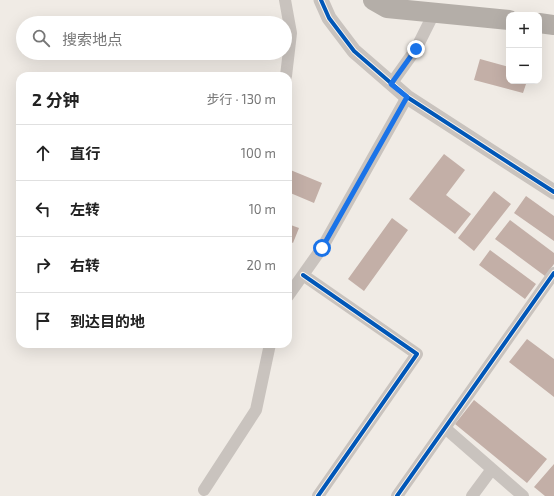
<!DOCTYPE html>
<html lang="zh">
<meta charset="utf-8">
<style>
body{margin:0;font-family:"Exo 2","Noto Sans SC",sans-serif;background:#f6f6f6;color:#222}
.controls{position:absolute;right:12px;top:12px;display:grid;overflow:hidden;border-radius:8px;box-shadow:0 4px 16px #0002}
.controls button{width:36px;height:36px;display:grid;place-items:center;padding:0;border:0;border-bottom:1px solid #e0e0e0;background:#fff;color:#222;font:20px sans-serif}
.stop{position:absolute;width:12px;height:12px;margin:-9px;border:3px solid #1a73e8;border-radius:50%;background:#fff}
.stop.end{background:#1a73e8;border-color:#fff;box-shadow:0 1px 4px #0008}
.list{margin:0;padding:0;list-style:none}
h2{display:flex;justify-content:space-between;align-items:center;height:52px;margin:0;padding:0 16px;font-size:17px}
h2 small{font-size:13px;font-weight:400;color:#767676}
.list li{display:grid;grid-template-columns:26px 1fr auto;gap:12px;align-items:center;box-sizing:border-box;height:56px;padding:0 16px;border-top:1px solid #e0e0e0}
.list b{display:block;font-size:15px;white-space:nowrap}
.list em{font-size:13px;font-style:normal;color:#767676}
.icon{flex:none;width:22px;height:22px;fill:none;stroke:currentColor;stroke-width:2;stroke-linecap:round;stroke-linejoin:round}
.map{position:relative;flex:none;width:554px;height:496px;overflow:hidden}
.search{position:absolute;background:#fff;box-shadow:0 4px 16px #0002;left:16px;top:16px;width:276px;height:44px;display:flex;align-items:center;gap:10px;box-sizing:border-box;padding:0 14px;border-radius:22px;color:#767676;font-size:15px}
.panel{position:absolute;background:#fff;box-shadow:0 4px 16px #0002;left:16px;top:72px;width:276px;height:276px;border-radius:12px}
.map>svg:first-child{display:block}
.building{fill:#c3afa7}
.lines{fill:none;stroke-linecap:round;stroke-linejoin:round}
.minor{stroke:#c9c3be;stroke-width:12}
.tertiary{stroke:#c9c3be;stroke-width:15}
.trunk{stroke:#b4aea8;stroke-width:20}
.cycleway-casing{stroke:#fbf5ee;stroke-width:6}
.cycleway{stroke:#0057b8;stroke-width:4}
.route{stroke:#1a73e8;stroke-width:5}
</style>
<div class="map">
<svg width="554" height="496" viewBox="0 0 554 496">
<rect width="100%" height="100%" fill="#f0ebe5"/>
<path class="building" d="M 480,59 L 509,67 L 509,81 L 527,81 L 523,93 L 474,80 Z
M 444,154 L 465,170 L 446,195 L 471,214 L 455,234 L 409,199 Z
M 288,169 L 322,183 L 314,203 L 288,192 Z
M 494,191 L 511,204 L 474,251 L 458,238 Z
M 526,196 L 554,216 L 554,241 L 514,213 Z
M 392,218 L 408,230 L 364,291 L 348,279 Z
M 510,220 L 554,253 L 554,264 L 545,276 L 495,239 Z
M 288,224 L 299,228 L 293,243 L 288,240 Z
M 490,250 L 536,284 L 525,299 L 479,265 Z
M 527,339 L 554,359 L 554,397 L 509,362 Z
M 474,400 L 547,459 L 527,483 L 455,424 Z
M 554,464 L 554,496 L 545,496 L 534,487 Z"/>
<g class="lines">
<path class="minor" d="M 285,0 L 291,33 L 286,76
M 391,84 L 416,49 L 434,13
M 303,275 L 417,354 L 318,496
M 288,296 L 322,248 L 407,97
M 445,428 L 523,496
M 204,490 L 256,410 L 270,344
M 397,496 L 554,273
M 472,496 L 492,469"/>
<path class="tertiary" d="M 321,0 L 329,18 L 354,51 L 407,97 L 554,192"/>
<path class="trunk" d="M 373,0 L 387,8 L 509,20
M 539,23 L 554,25"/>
<g class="cycleway-casing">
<path id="cycleway" d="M 321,0 L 329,18 L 354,51 L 407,97 L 554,192
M 303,275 L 417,354 L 318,496
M 397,496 L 554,273"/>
</g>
<use href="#cycleway" class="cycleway"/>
</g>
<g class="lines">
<path class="route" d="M 322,248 L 407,97 L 391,84 L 416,49"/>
</g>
</svg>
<div class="controls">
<button>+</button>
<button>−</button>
</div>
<div class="stop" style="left:322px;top:248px"></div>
<div class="stop end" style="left:416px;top:49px"></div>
<div class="search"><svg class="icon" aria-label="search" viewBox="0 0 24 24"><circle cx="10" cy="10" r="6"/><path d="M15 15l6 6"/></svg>搜索地点</div>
<section class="panel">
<h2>2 分钟<small>步行 · 130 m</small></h2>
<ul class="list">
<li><svg class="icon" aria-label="ahead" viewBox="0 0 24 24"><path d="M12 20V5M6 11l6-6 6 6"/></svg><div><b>直行</b></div><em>100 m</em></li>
<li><svg class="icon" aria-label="left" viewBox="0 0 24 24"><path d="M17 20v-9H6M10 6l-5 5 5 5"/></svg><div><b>左转</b></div><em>10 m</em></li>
<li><svg class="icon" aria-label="right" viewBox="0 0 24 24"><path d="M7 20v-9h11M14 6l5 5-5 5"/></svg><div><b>右转</b></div><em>20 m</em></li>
<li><svg class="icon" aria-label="arrive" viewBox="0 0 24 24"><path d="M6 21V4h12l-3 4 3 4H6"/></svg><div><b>到达目的地</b></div></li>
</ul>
</section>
</div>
